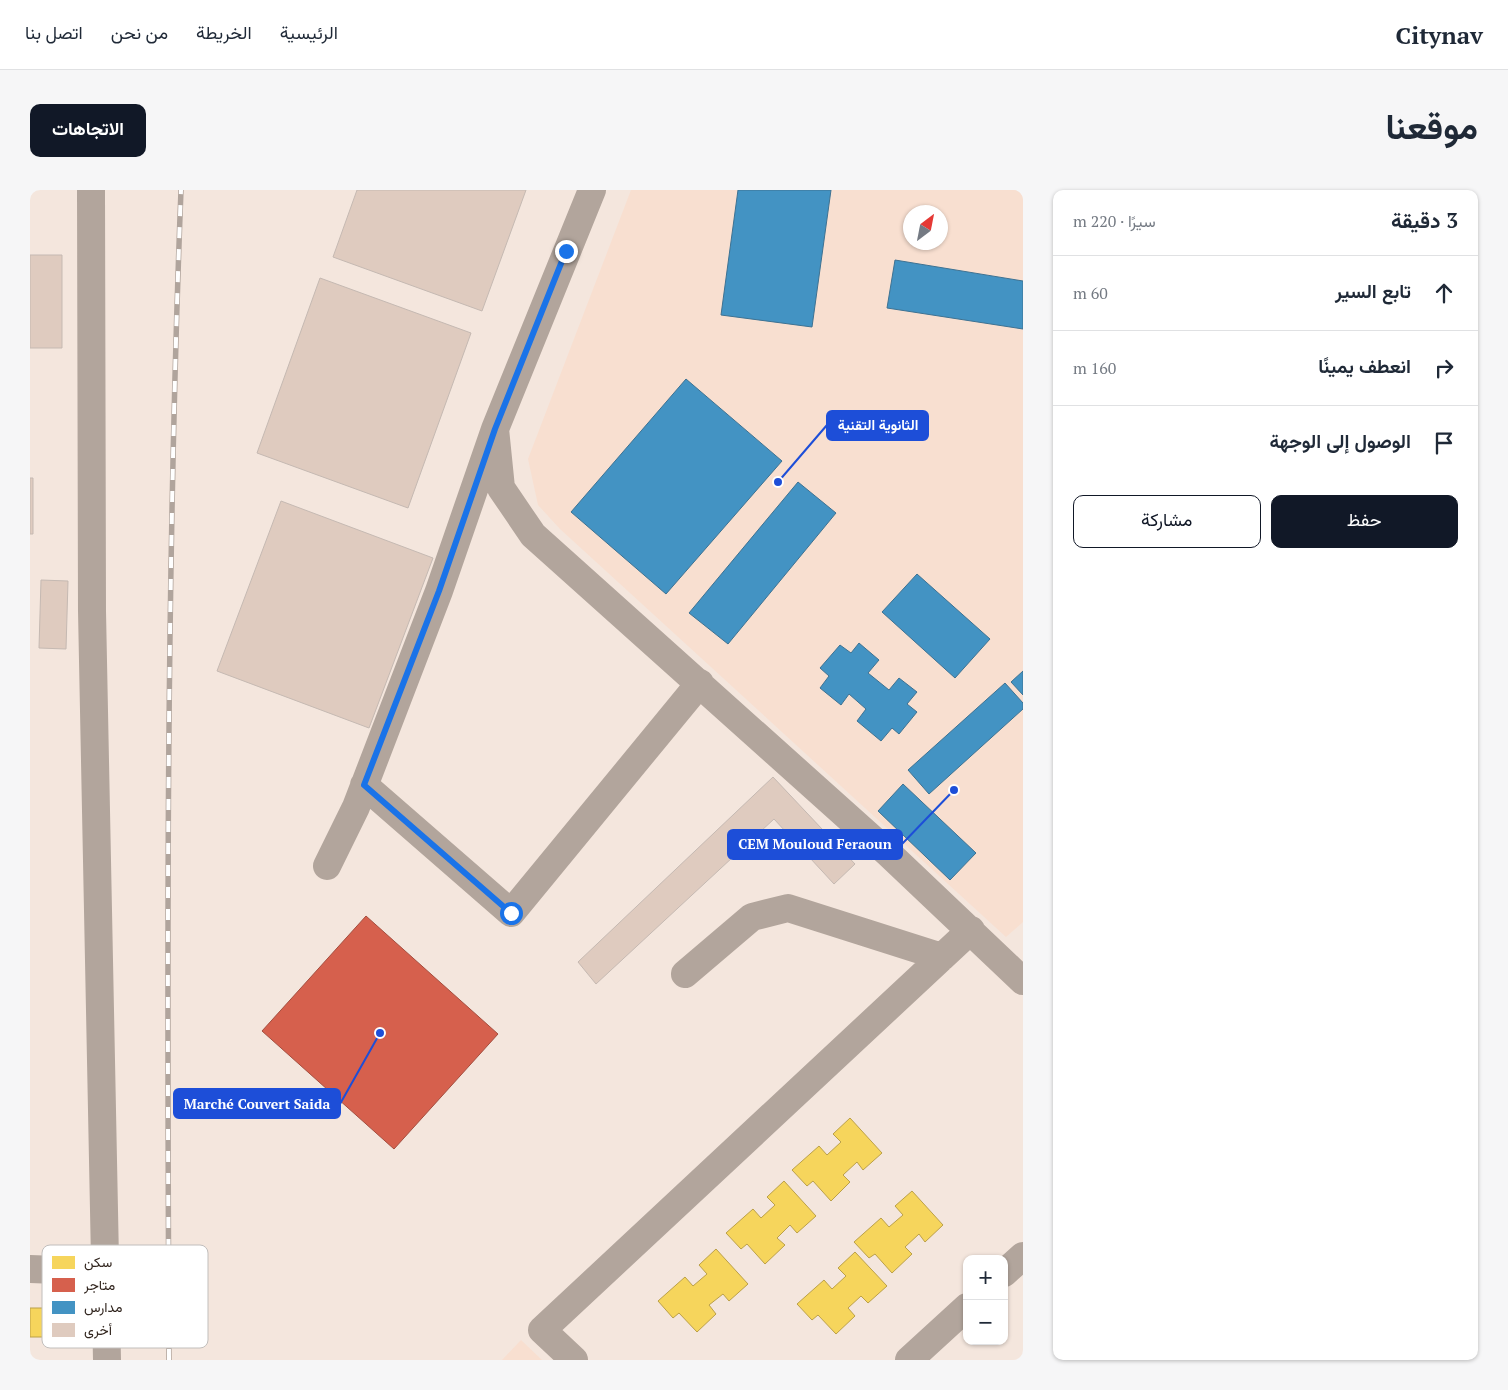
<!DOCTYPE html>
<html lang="ar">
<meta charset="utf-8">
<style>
body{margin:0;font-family:"PT Serif",Vazirmatn,serif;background:#f6f6f7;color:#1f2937;direction:rtl}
.controls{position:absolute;right:15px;bottom:15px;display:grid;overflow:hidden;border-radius:10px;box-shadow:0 1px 4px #0004}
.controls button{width:45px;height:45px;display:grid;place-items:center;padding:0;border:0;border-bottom:1px solid #e0e1e3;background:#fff;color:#1f2937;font:25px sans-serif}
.compass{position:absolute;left:873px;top:15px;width:45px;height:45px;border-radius:50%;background:#fff;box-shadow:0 1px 4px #0004;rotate:32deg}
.stop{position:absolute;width:15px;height:15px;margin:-11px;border:4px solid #1a73e8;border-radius:50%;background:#fff}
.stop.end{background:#1a73e8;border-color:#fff;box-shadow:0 1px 5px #0008}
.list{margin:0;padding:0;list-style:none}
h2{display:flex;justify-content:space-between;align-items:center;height:65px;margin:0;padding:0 20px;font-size:21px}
h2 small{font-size:16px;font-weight:400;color:#747a83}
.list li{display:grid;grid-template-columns:32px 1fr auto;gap:15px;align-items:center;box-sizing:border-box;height:75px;padding:0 20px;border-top:1px solid #e0e1e3}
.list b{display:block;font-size:19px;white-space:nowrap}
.list em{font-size:16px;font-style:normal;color:#747a83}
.actions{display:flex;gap:10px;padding:15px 20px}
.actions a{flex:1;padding:11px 0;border:1px solid #111827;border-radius:10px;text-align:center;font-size:18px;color:#111827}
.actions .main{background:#111827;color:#fff}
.icon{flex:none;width:28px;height:28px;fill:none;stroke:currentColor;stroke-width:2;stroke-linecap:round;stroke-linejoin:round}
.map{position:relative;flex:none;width:993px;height:1170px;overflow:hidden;direction:ltr;border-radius:10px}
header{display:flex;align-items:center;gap:30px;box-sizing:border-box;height:70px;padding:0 25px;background:#fff;border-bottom:1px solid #e0e1e3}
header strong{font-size:24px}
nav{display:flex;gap:28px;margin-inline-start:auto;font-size:18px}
.intro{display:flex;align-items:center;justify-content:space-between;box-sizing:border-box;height:120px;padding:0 30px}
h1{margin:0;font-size:35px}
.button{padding:12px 22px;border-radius:10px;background:#111827;color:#fff;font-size:18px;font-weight:700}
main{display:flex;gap:30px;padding:0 30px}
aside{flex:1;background:#fff;border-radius:10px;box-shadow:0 1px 4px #0004}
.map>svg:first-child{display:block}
.built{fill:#f8dfd0;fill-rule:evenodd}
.homes{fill:#f6d55c;stroke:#bba049}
.shops{fill:#d6604d;stroke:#a44e3f}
.schools{fill:#4393c3;stroke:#3e7292}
.building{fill:#dfcbbf;stroke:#c5b9b2}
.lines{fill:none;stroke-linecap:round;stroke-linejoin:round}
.minor{stroke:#b2a59c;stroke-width:28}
.rail-casing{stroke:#b0a49c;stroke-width:5.5}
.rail{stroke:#fff;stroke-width:4;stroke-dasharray:11;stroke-linecap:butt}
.route{stroke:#1a73e8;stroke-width:6}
.key{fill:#fff;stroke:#c1bebc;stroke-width:1}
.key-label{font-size:14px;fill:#31251e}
.leader{fill:none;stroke:#1d4ed8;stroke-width:2}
.callout-dot{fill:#1d4ed8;stroke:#fff;stroke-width:2}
.callout{fill:#1d4ed8;stroke:#1d4ed8;stroke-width:2}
.callout-label{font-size:14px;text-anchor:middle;font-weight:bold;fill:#fff}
</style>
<header>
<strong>Citynav</strong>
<nav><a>الرئيسية</a><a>الخريطة</a><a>من نحن</a><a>اتصل بنا</a></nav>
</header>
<div class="intro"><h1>موقعنا</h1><a class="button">الاتجاهات</a></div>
<main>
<aside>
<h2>3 دقيقة<small>سيرًا · 220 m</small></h2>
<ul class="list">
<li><svg class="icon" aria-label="ahead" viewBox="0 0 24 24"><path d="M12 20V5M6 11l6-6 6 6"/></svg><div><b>تابع السير</b></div><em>60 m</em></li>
<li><svg class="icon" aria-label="right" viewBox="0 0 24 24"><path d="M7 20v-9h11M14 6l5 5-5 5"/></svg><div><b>انعطف يمينًا</b></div><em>160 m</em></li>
<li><svg class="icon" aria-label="arrive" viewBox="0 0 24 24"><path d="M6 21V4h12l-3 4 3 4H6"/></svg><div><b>الوصول إلى الوجهة</b></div></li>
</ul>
<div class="actions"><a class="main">حفظ</a><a>مشاركة</a></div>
</aside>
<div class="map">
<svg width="993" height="1170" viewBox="0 0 993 1170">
<rect width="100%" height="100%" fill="#f4e6dd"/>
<path class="built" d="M 601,0 L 993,0 L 993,732 L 976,747 L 530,339 L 508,315 L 498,269 ZM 881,22 L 911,22 L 911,52 L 881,52 Z
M 491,1150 L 512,1170 L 472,1170 Z"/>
<path class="homes" d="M 820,928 L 852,963 L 833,980 L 827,972 L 813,985 L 820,992 L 801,1011 L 783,991 L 777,996 L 762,980 L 789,956 L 797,965 L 811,952 L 803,944 Z
M 754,991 L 786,1026 L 767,1043 L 760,1035 L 747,1048 L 755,1055 L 735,1074 L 717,1054 L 711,1059 L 696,1043 L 723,1019 L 731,1028 L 745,1015 L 737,1007 Z
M 882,1001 L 913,1035 L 895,1052 L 889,1044 L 875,1057 L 882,1064 L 862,1083 L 845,1064 L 839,1068 L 824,1052 L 851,1028 L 859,1037 L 873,1025 L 865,1016 Z
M 686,1059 L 718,1094 L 699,1111 L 693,1104 L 679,1115 L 686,1124 L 667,1142 L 649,1123 L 643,1128 L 628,1111 L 655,1087 L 663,1096 L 677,1084 L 669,1075 Z
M 825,1062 L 857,1096 L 838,1113 L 831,1106 L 818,1118 L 825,1126 L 806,1144 L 788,1125 L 782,1130 L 767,1114 L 794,1090 L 802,1099 L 816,1086 L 808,1078 Z
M 0,1118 L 31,1118 L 31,1147 L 0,1147 Z"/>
<path class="shops" d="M 336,726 L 468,844 L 364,959 L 232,841 Z"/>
<path class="schools" d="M 708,0 L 801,0 L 782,137 L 691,125 Z
M 865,70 L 993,91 L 993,139 L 857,118 Z
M 656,189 L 752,271 L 636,404 L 541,322 Z
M 768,292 L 806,323 L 698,454 L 659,423 Z
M 887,384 L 960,449 L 925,488 L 852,422 Z
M 829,453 L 849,470 L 838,483 L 859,500 L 869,488 L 887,502 L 877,514 L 887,522 L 869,544 L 862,538 L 851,551 L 827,531 L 836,519 L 819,504 L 811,515 L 790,498 L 799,486 L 790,478 L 810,455 L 821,463 Z
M 993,481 L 993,505 L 981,492 Z
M 975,493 L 993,513 L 993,519 L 899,604 L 878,580 Z
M 873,594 L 946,663 L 920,690 L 848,621 Z"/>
<path class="building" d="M 327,0 L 496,0 L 452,121 L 303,67 Z
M 0,65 L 32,65 L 32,158 L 0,158 Z
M 290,88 L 441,143 L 378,318 L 227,263 Z
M 0,288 L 3,288 L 3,344 L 0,344 Z
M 251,311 L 403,368 L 339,538 L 187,481 Z
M 11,390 L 38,391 L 36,459 L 9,458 Z
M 743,587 L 825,674 L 804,694 L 744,629 L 566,794 L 548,772 Z"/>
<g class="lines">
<path class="minor" d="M 61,0 L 62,421 L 77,1170
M 465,239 L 471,298 L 503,345 L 858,663 L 993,791
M 334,595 L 481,723 L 670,493
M 297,676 L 326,617 L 409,401 L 465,239 L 562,0
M 655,784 L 722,727 L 758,718 L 912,767
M 0,1079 L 27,1080
M 974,1083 L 993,1066
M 544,1170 L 512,1140 L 941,740
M 879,1170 L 937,1117"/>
<g class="rail-casing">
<path id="rail" d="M 139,1170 C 137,780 136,390 151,0"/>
</g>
<use href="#rail" class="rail"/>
</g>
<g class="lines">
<path class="route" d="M 481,723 L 334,595 L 409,401 L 465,239 L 536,61"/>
</g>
<rect x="12" y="1055" width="166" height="103" rx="8" class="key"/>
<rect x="22" y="1066" width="23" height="13" fill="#f6d55c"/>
<rect x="22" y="1088" width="23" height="14" fill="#d6604d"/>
<rect x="22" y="1111" width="23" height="13" fill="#4393c3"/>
<rect x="22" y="1133" width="23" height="14" fill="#dfcbbf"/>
<g class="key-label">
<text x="54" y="1077">سكن</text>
<text x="54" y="1100">متاجر</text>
<text x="54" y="1122">مدارس</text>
<text x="54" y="1145">أخرى</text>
</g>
<path class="leader" d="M748 292L797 235M924 600L872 654M350 843L310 914"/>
<g class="callout-dot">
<circle cx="748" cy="292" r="5"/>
<circle cx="924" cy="600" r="5"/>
<circle cx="350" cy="843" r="5"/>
</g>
<g class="callout">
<rect x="797" y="221" width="101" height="29" rx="5"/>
<rect x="698" y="640" width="174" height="29" rx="5"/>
<rect x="144" y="899" width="166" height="29" rx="5"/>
</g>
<g class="callout-label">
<text x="848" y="240">الثانوية التقنية</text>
<text x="785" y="659">CEM Mouloud Feraoun</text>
<text x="227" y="919">Marché Couvert Saida</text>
</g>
</svg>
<div class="controls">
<button>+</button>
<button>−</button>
</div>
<svg class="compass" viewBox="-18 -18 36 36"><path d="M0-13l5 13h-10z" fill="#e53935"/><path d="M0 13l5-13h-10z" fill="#747a83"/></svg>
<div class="stop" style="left:481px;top:723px"></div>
<div class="stop end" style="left:536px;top:61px"></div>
</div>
</main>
